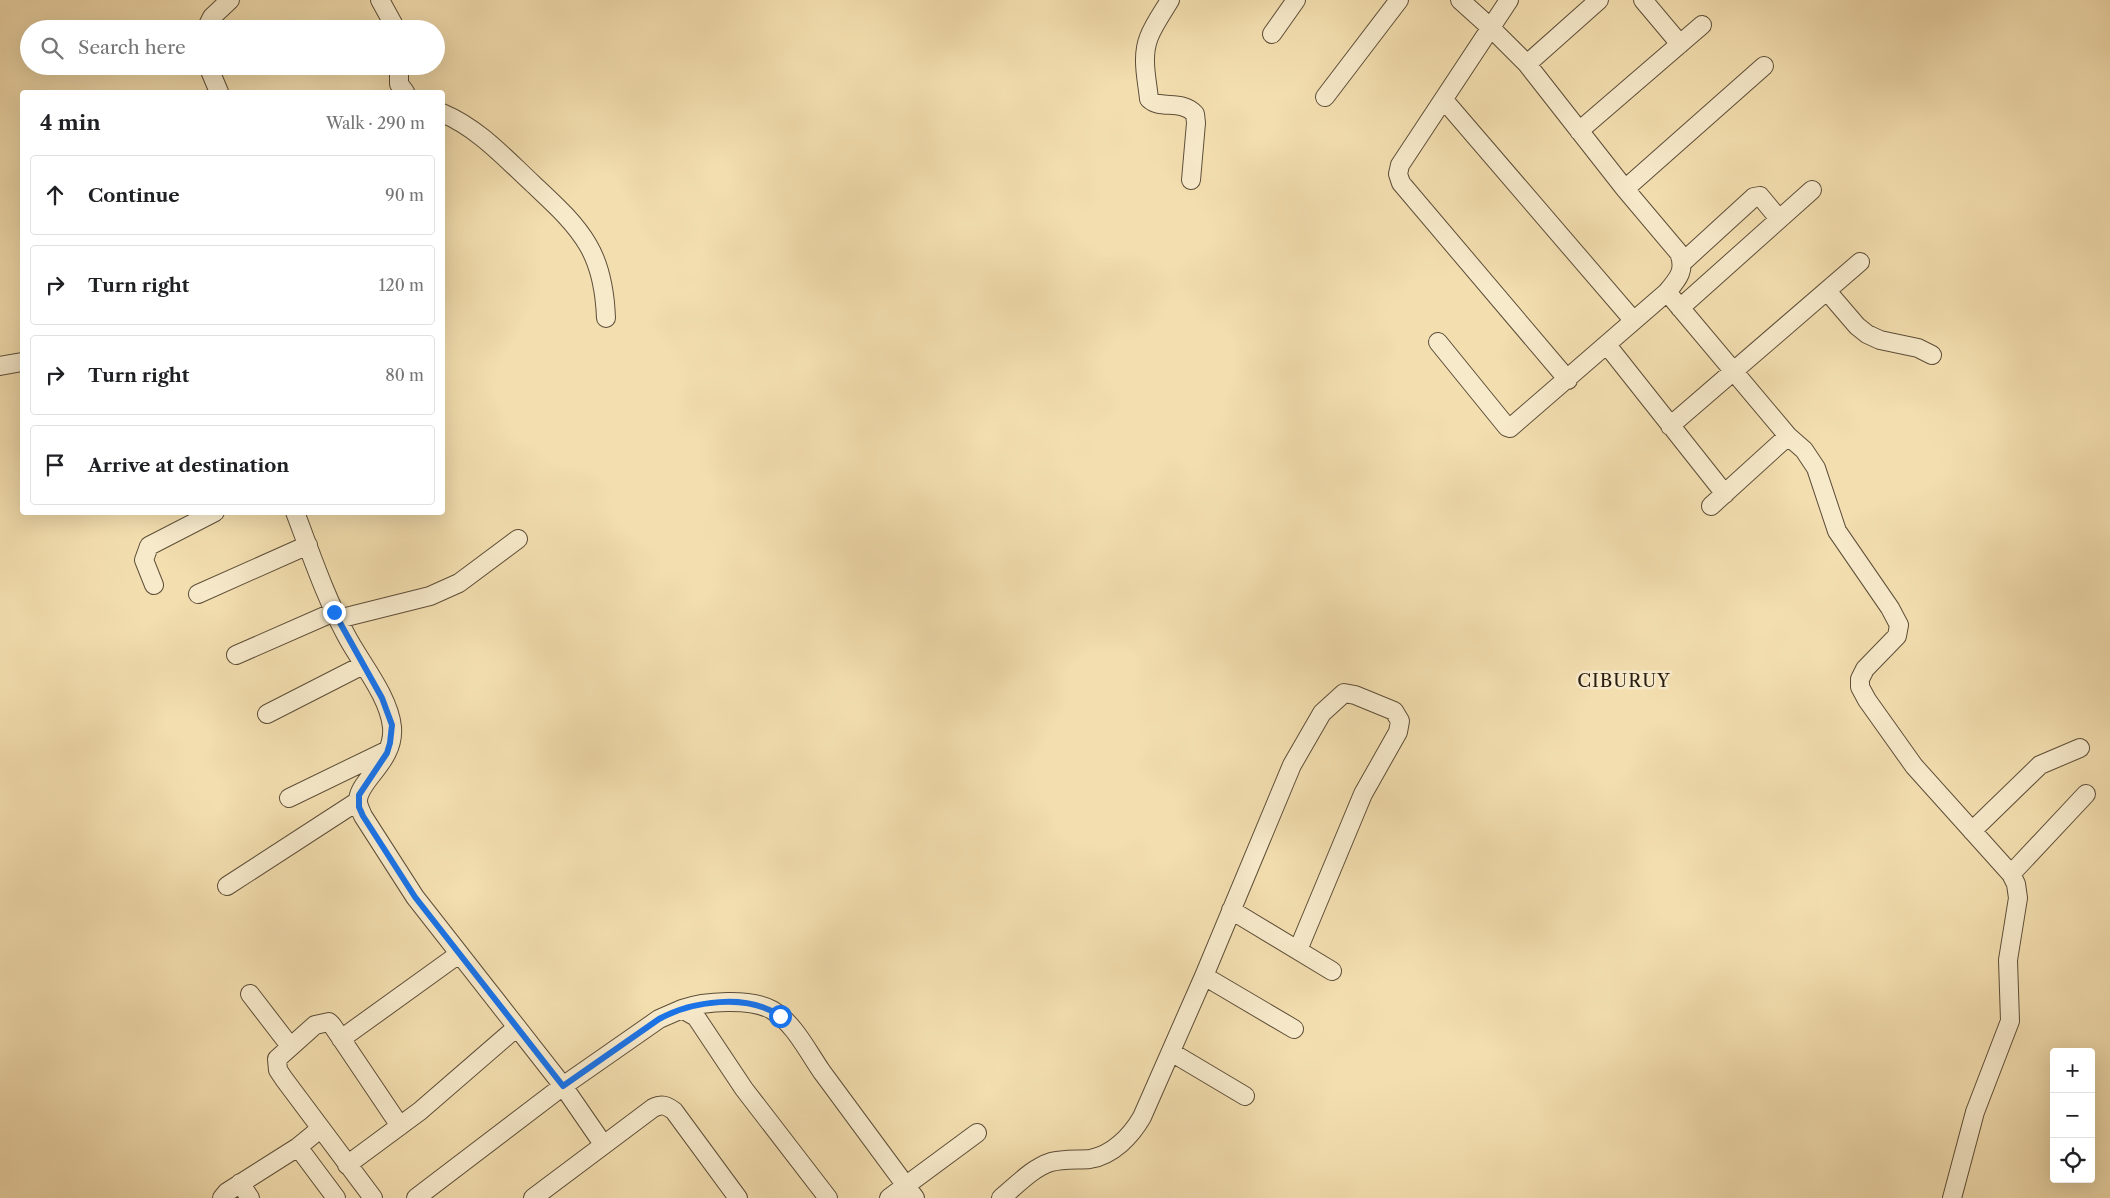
<!DOCTYPE html>
<meta charset="utf-8">
<style>
body{margin:0;font-family:"Libre Caslon Text",serif;background:#f2f2f2;color:#202124}
.controls{position:absolute;right:15px;bottom:15px;display:grid;overflow:hidden;border-radius:5px;box-shadow:0 5px 20px #0002}
.controls button{width:45px;height:45px;display:grid;place-items:center;padding:0;border:0;border-bottom:1px solid #e0e0e0;background:#fff;color:#202124;font:25px sans-serif}
.stop{position:absolute;width:15px;height:15px;margin:-11px;border:4px solid #1a73e8;border-radius:50%;background:#fff}
.stop.end{background:#1a73e8;border-color:#fff;box-shadow:0 1px 5px #0008}
.list{margin:0;padding:0;list-style:none}
h2{display:flex;justify-content:space-between;align-items:center;height:65px;margin:0;padding:0 20px;font-size:21px}
h2 small{font-size:16px;font-weight:400;color:#757577}
.list li{display:grid;grid-template-columns:32px 1fr auto;gap:15px;align-items:center;box-sizing:border-box;height:80px;margin:0 10px 10px;padding:0 10px;border:1px solid #e0e0e0;border-radius:5px}
.list b{display:block;font-size:19px;white-space:nowrap}
.list em{font-size:16px;font-style:normal;color:#757577}
.icon{flex:none;width:28px;height:28px;fill:none;stroke:currentColor;stroke-width:2;stroke-linecap:round;stroke-linejoin:round}
.map{position:relative;flex:none;width:2110px;height:1198px;overflow:hidden}
.search{position:absolute;background:#fff;box-shadow:0 5px 20px #0002;left:20px;top:20px;width:425px;height:55px;display:flex;align-items:center;gap:12px;box-sizing:border-box;padding:0 18px;border-radius:28px;color:#757577;font-size:19px}
.panel{position:absolute;background:#fff;box-shadow:0 5px 20px #0002;left:20px;top:90px;width:425px;height:425px;border-radius:5px}
.map>svg:first-child{display:block}
.lines{fill:none;stroke-linecap:round;stroke-linejoin:round}
.minor-casing{stroke:#5d4e38;stroke-width:20}
.minor{stroke:#f7eacb;stroke-width:18}
.route{stroke:#1a73e8;stroke-width:6}
.labels{text-anchor:middle;stroke-width:5;stroke-linejoin:round;paint-order:stroke}
.quarter-label{font-size:18px;letter-spacing:1px;fill:#2b1e11;stroke:#f7eacb}
</style>
<div class="map">
<svg width="2110" height="1198" viewBox="0 0 2110 1198">
<rect width="100%" height="100%" fill="#f3deaf"/>
<filter id="stains"><feTurbulence type="fractalNoise" baseFrequency=".004" numOctaves="4"/><feColorMatrix values="0 0 0 0 .2 0 0 0 0 .09 0 0 0 0 .02 0 0 0 .5 -.17"/></filter>
<radialGradient id="worn" r=".72"><stop offset=".6" stop-color="#630" stop-opacity="0"/><stop offset="1" stop-color="#630" stop-opacity=".3"/></radialGradient>
<g class="lines">
<g class="minor-casing">
<path id="minor" d="M 380,0 L 396,29
M 1170,0 C 1163,12 1154,24 1149,37 C 1141,57 1147,79 1149,99 C 1160,110 1182,99 1195,114 L 1196,123 L 1191,180
M 1509,0 L 1400,165 L 1398,174 L 1401,183 L 1568,380
M 1643,0 L 1680,44
M 206,29 L 212,17 L 230,0
M 1272,34 L 1296,0
M 1527,64 L 1599,0
M 208,66 L 219,92
M 399,66 L 399,84 L 405,92
M 1325,97 L 1399,0
M 1444,100 L 1633,320
M 442,113 C 478,128 504,157 532,183 C 552,202 574,221 588,245 C 601,267 605,292 606,318
M 1579,131 L 1702,25
M 1625,189 L 1764,66
M 1683,262 L 1754,197 L 1760,196 L 1779,219
M 1827,291 L 1857,326 L 1867,334 L 1880,340 L 1918,348 L 1932,355
M 1667,292 L 1788,436 L 1711,506
M 1680,308 L 1812,190
M 1438,342 L 1507,427 L 1510,428 L 1667,292 C 1678,279 1686,270 1679,253 L 1625,189 L 1527,64 L 1491,28 L 1460,0
M 1607,345 L 1725,494
M 0,366 L 22,362
M 1670,426 L 1860,262
M 1788,436 L 1804,450 L 1816,468 L 1837,531 L 1890,608 L 1899,625 L 1897,636 L 1865,669 L 1860,679 L 1860,687 L 1867,700 L 1914,766 L 2011,874 L 2016,884 L 2018,898 L 2008,960 L 2010,1021 L 1975,1112 L 1952,1198
M 295,512 C 311,554 325,596 346,635 C 360,662 389,696 392,727 C 395,762 358,780 358,801 C 358,806 361,811 363,816 L 415,897 L 563,1086 L 603,1144
M 154,585 L 144,560 L 149,546 L 215,512
M 198,594 L 308,545
M 338,619 L 430,596 L 459,583 L 518,539
M 236,655 L 334,612
M 267,714 L 363,665
M 289,798 L 388,750
M 1972,831 L 2040,765 L 2080,748
M 2011,874 L 2086,794
M 227,886 L 358,801
M 1231,910 L 1332,971
M 1204,976 L 1294,1029
M 250,994 L 290,1046
M 682,1009 C 704,1001 751,998 772,1010 C 794,1023 808,1052 822,1072 C 853,1114 884,1156 915,1198
M 341,1039 L 459,954
M 1171,1052 L 1245,1096
M 298,1147 L 336,1198
M 347,1165 L 420,1111 L 517,1027
M 240,1183 L 250,1198
M 222,1198 L 227,1192 L 298,1147 L 320,1129
M 373,1198 L 284,1079 L 278,1070 L 277,1059 L 315,1025 L 329,1022 L 332,1025 L 400,1126
M 416,1198 L 563,1086 L 659,1019 L 682,1009 L 696,1017 L 744,1089 L 828,1198
M 533,1198 L 653,1108 C 662,1104 666,1105 674,1111 L 738,1198
M 889,1198 L 977,1133
M 1001,1198 C 1016,1186 1032,1168 1051,1162 C 1063,1159 1077,1160 1090,1159 C 1113,1155 1131,1136 1142,1117 L 1204,976 L 1292,765 L 1322,713 L 1344,693 L 1355,695 L 1394,711 L 1400,721 L 1398,732 L 1363,794 L 1298,950"/>
</g>
<use href="#minor" class="minor"/>
</g>
<g class="lines">
<path class="route" d="M 334,612 L 382,698 L 392,725 L 390,743 L 387,753 L 359,795 L 359,807 L 363,816 L 415,897 L 563,1086 L 659,1019 C 692,1001 747,993 780,1016"/>
</g>
<g class="labels">
<g class="quarter-label">
<text x="1624" y="687">CIBURUY</text>
</g>
</g>
<rect width="100%" height="100%" filter="url(#stains)"/>
<rect width="100%" height="100%" fill="url(#worn)"/>
</svg>
<div class="controls">
<button>+</button>
<button>−</button>
<button><svg class="icon" aria-label="locate" viewBox="0 0 24 24"><circle cx="12" cy="12" r="6"/><path d="M12 2v4M12 18v4M2 12h4M18 12h4"/></svg></button>
</div>
<div class="stop" style="left:780px;top:1016px"></div>
<div class="stop end" style="left:334px;top:612px"></div>
<div class="search"><svg class="icon" aria-label="search" viewBox="0 0 24 24"><circle cx="10" cy="10" r="6"/><path d="M15 15l6 6"/></svg>Search here</div>
<section class="panel">
<h2>4 min<small>Walk · 290 m</small></h2>
<ul class="list">
<li><svg class="icon" aria-label="ahead" viewBox="0 0 24 24"><path d="M12 20V5M6 11l6-6 6 6"/></svg><div><b>Continue</b></div><em>90 m</em></li>
<li><svg class="icon" aria-label="right" viewBox="0 0 24 24"><path d="M7 20v-9h11M14 6l5 5-5 5"/></svg><div><b>Turn right</b></div><em>120 m</em></li>
<li><svg class="icon" aria-label="right" viewBox="0 0 24 24"><path d="M7 20v-9h11M14 6l5 5-5 5"/></svg><div><b>Turn right</b></div><em>80 m</em></li>
<li><svg class="icon" aria-label="arrive" viewBox="0 0 24 24"><path d="M6 21V4h12l-3 4 3 4H6"/></svg><div><b>Arrive at destination</b></div></li>
</ul>
</section>
</div>
